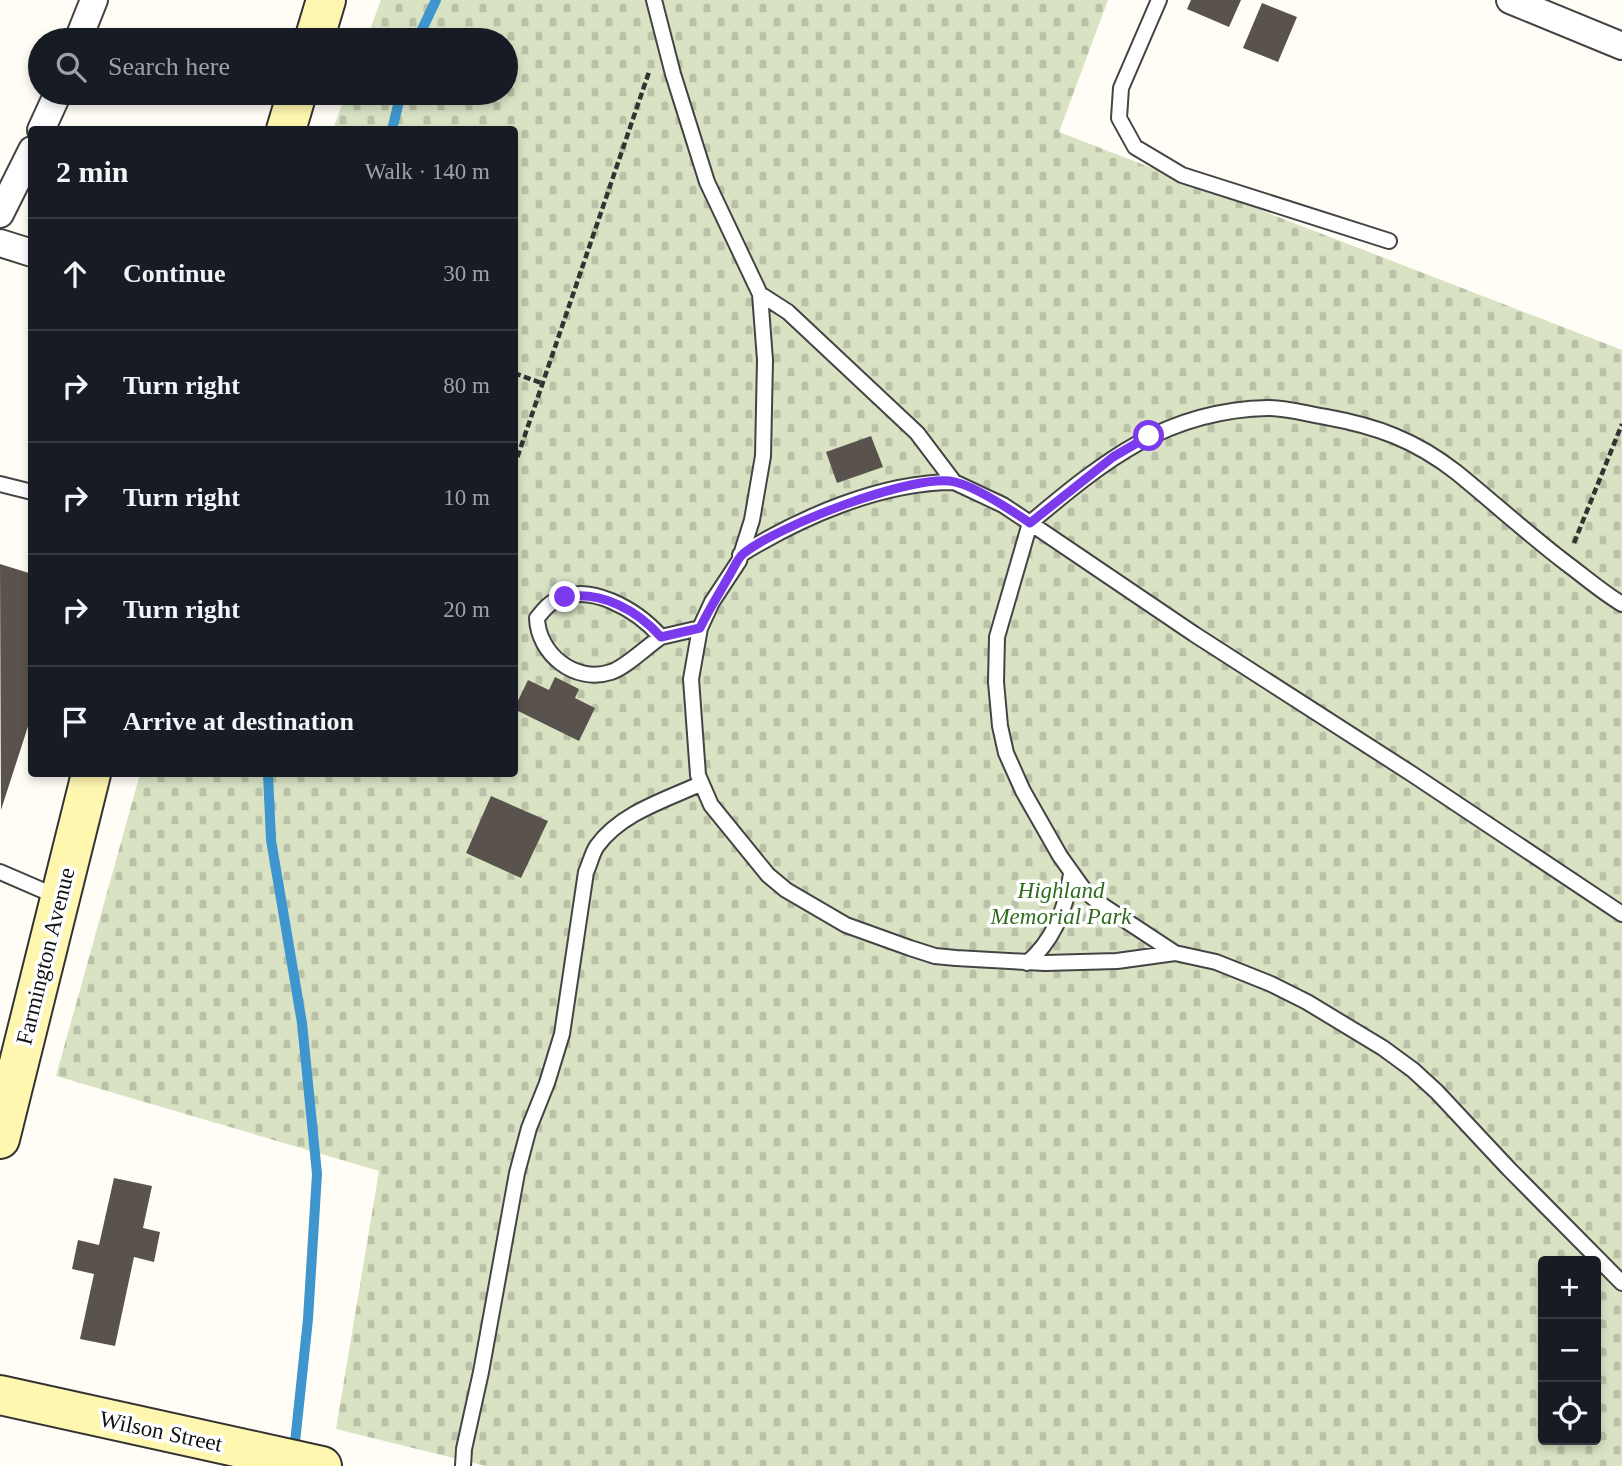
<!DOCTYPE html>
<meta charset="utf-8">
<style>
body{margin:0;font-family:"Times New Roman",serif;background:#242831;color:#f1f3f6}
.controls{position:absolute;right:21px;bottom:21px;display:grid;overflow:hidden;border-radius:7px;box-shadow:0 4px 10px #0003}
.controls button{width:63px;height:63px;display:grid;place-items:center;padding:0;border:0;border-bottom:2px solid #363941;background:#171b24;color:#f1f3f6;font:35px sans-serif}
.stop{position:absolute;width:21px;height:21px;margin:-16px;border:5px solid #7c3aed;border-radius:50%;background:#fff}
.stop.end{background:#7c3aed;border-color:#fff;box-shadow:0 2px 7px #0008}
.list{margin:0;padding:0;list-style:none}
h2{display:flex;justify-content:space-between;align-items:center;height:91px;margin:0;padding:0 28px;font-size:30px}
h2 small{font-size:23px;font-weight:400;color:#9ea1a6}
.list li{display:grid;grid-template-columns:46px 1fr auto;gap:21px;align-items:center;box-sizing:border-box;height:112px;padding:0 28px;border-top:2px solid #363941}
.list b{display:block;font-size:26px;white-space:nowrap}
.list em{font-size:23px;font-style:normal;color:#9ea1a6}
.icon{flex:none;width:38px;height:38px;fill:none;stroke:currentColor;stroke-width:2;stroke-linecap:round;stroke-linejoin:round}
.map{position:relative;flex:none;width:1622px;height:1466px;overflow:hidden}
.search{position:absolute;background:#171b24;box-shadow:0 4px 10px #0003;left:28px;top:28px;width:490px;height:77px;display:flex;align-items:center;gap:18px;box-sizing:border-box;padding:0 24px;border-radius:38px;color:#9ea1a6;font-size:26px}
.panel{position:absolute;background:#171b24;box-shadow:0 4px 10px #0003;left:28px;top:126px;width:490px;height:651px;border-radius:7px}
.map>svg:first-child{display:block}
.cemetery{fill:url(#cemetery-stones);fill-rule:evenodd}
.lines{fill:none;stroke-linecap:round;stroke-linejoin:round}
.stream{stroke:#3f96cf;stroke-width:10}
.building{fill:#5a524d}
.lane-casing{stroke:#444;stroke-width:18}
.street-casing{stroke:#444;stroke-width:30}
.secondary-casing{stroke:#333;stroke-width:42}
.path{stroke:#333;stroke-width:4.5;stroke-dasharray:7 3.5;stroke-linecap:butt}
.lane{stroke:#fff;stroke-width:14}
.street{stroke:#fff;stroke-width:26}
.secondary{stroke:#fff6b0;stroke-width:38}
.route{stroke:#7c3aed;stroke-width:9}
.labels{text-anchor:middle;stroke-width:7;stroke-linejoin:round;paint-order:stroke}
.park-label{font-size:23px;font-style:italic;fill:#2f6b1f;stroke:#fff}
.street-label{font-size:23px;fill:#111;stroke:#fff}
</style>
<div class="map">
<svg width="1622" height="1466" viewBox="0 0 1622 1466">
<defs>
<pattern id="cemetery-stones" width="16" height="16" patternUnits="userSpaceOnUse" patternTransform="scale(1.75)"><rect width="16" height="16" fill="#d9e3c4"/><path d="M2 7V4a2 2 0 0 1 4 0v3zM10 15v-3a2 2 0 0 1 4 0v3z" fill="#b9c2a7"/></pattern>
</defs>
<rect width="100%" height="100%" fill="#fffdf5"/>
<path class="cemetery" d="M 381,0 L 1108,0 L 1059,132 L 1622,350 L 1622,1466 L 486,1466 L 336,1429 L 379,1171 L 56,1076 L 140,774 L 514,774 L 514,130 L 333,129 L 346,93 L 506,93 L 506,40 L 366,40 ZM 1543,1261 L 1596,1261 L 1596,1440 L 1543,1440 Z"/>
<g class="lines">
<path class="stream" d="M 417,40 L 436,0
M 392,130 L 401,93
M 268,774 L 271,840 L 302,1023 L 317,1174 L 308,1319 L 294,1452"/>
</g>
<path class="building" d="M 1191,0 L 1241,0 L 1229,27 L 1187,9 Z
M 1262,3 L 1297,17 L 1278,62 L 1243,48 Z
M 871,436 L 883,467 L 837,483 L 826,452 Z
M 0,564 L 32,574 L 32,714 L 1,810 Z
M 555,677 L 579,689 L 575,698 L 595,708 L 579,741 L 514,709 L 528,680 L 549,690 Z
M 491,796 L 548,821 L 521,878 L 466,853 Z
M 114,1178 L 152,1186 L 143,1228 L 160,1232 L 154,1262 L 134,1257 L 115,1346 L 80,1339 L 94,1274 L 72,1269 L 78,1240 L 99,1245 Z"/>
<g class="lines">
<g class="lane-casing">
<path id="lane" d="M 654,0 L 673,74 L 707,182 L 760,294 L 765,360 L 763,456 L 752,520 L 739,561 L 712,602 L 700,628 L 691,679 L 698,775 L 711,805 L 768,875 L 786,890 L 846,925 L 910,948 L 935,956 L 956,958 L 1045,963 L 1117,961 L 1175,953 L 1216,962 L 1271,984 L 1307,1002 L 1383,1048 L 1413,1070 L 1437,1092 L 1509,1169 L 1622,1283
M 1159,0 L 1121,88 L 1119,118 L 1135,147 L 1182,175 L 1389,241
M 760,294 L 788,312 L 917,433 L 954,482 L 1003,505 L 1030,523 C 1104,461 1166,410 1268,408 C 1287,408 1307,414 1326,417 C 1376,426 1415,440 1456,472 C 1493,502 1528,534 1566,563 C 1585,577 1602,592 1622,604
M 0,484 L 32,492
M 740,555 C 801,517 881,482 954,482
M 661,637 C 646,647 626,667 611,672 C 574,684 538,653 537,618 C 542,612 547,605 553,602 C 588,579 638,611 661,637 L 700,628
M 0,872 L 58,897
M 1175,953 L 1102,905 L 1085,891 L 1060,856 L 1023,791 L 1006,753 L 1000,726 L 996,682 L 997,637 L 1030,523 L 1194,634 L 1412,774 L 1622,914
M 1027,963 C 1054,940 1066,909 1071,874
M 463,1466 L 464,1449 L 481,1372 L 517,1173 L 529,1128 L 547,1083 L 562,1034 L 586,872 C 590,864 592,853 597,846 C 621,813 665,800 700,784"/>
</g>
<g class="street-casing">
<path id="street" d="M 1510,0 L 1622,46
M 78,40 L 94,0
M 41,130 L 58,93
M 0,214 L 32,150
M 0,243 L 32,253"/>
</g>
<g class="secondary-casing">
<path id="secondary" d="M 314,40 L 326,0
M 286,130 L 297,93
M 0,1139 L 91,774
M 0,1395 L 322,1466"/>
</g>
<path class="path" d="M 514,373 L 544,384
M 514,467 L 649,72
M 1574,543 L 1622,424"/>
<use href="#lane" class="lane"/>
<use href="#street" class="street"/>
<use href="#secondary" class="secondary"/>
</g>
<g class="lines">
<path class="route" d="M 565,597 C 602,591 637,610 661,637 L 700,628 C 709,609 719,594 729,576 C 733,570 737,559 743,554 C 775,527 915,472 955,482 C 977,487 1011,510 1030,523 L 1113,457 L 1149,436"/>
</g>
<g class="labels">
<g class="park-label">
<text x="1061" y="898">Highland<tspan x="1061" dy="26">Memorial Park</tspan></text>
</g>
<g class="street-label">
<text transform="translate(45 956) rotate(-76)" y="8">Farmington Avenue</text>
<text transform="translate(161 1431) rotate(12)" y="8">Wilson Street</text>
</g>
</g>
</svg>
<div class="controls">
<button>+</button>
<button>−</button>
<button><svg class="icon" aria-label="locate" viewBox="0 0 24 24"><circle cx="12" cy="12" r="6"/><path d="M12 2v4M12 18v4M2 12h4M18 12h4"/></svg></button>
</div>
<div class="stop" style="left:1149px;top:436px"></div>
<div class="stop end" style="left:565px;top:597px"></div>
<div class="search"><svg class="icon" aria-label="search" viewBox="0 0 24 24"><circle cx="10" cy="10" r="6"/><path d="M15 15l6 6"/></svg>Search here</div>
<section class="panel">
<h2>2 min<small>Walk · 140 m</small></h2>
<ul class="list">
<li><svg class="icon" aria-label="ahead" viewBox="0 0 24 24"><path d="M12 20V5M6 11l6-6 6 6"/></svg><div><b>Continue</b></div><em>30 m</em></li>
<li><svg class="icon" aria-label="right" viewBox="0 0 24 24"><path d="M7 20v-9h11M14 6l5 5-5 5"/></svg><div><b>Turn right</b></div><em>80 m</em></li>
<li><svg class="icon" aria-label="right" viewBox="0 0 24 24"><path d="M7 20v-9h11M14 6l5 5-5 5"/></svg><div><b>Turn right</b></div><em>10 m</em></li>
<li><svg class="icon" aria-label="right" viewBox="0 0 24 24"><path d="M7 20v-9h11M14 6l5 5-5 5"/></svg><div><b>Turn right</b></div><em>20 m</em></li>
<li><svg class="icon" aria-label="arrive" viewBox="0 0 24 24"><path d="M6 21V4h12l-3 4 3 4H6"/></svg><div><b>Arrive at destination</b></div></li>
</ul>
</section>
</div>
